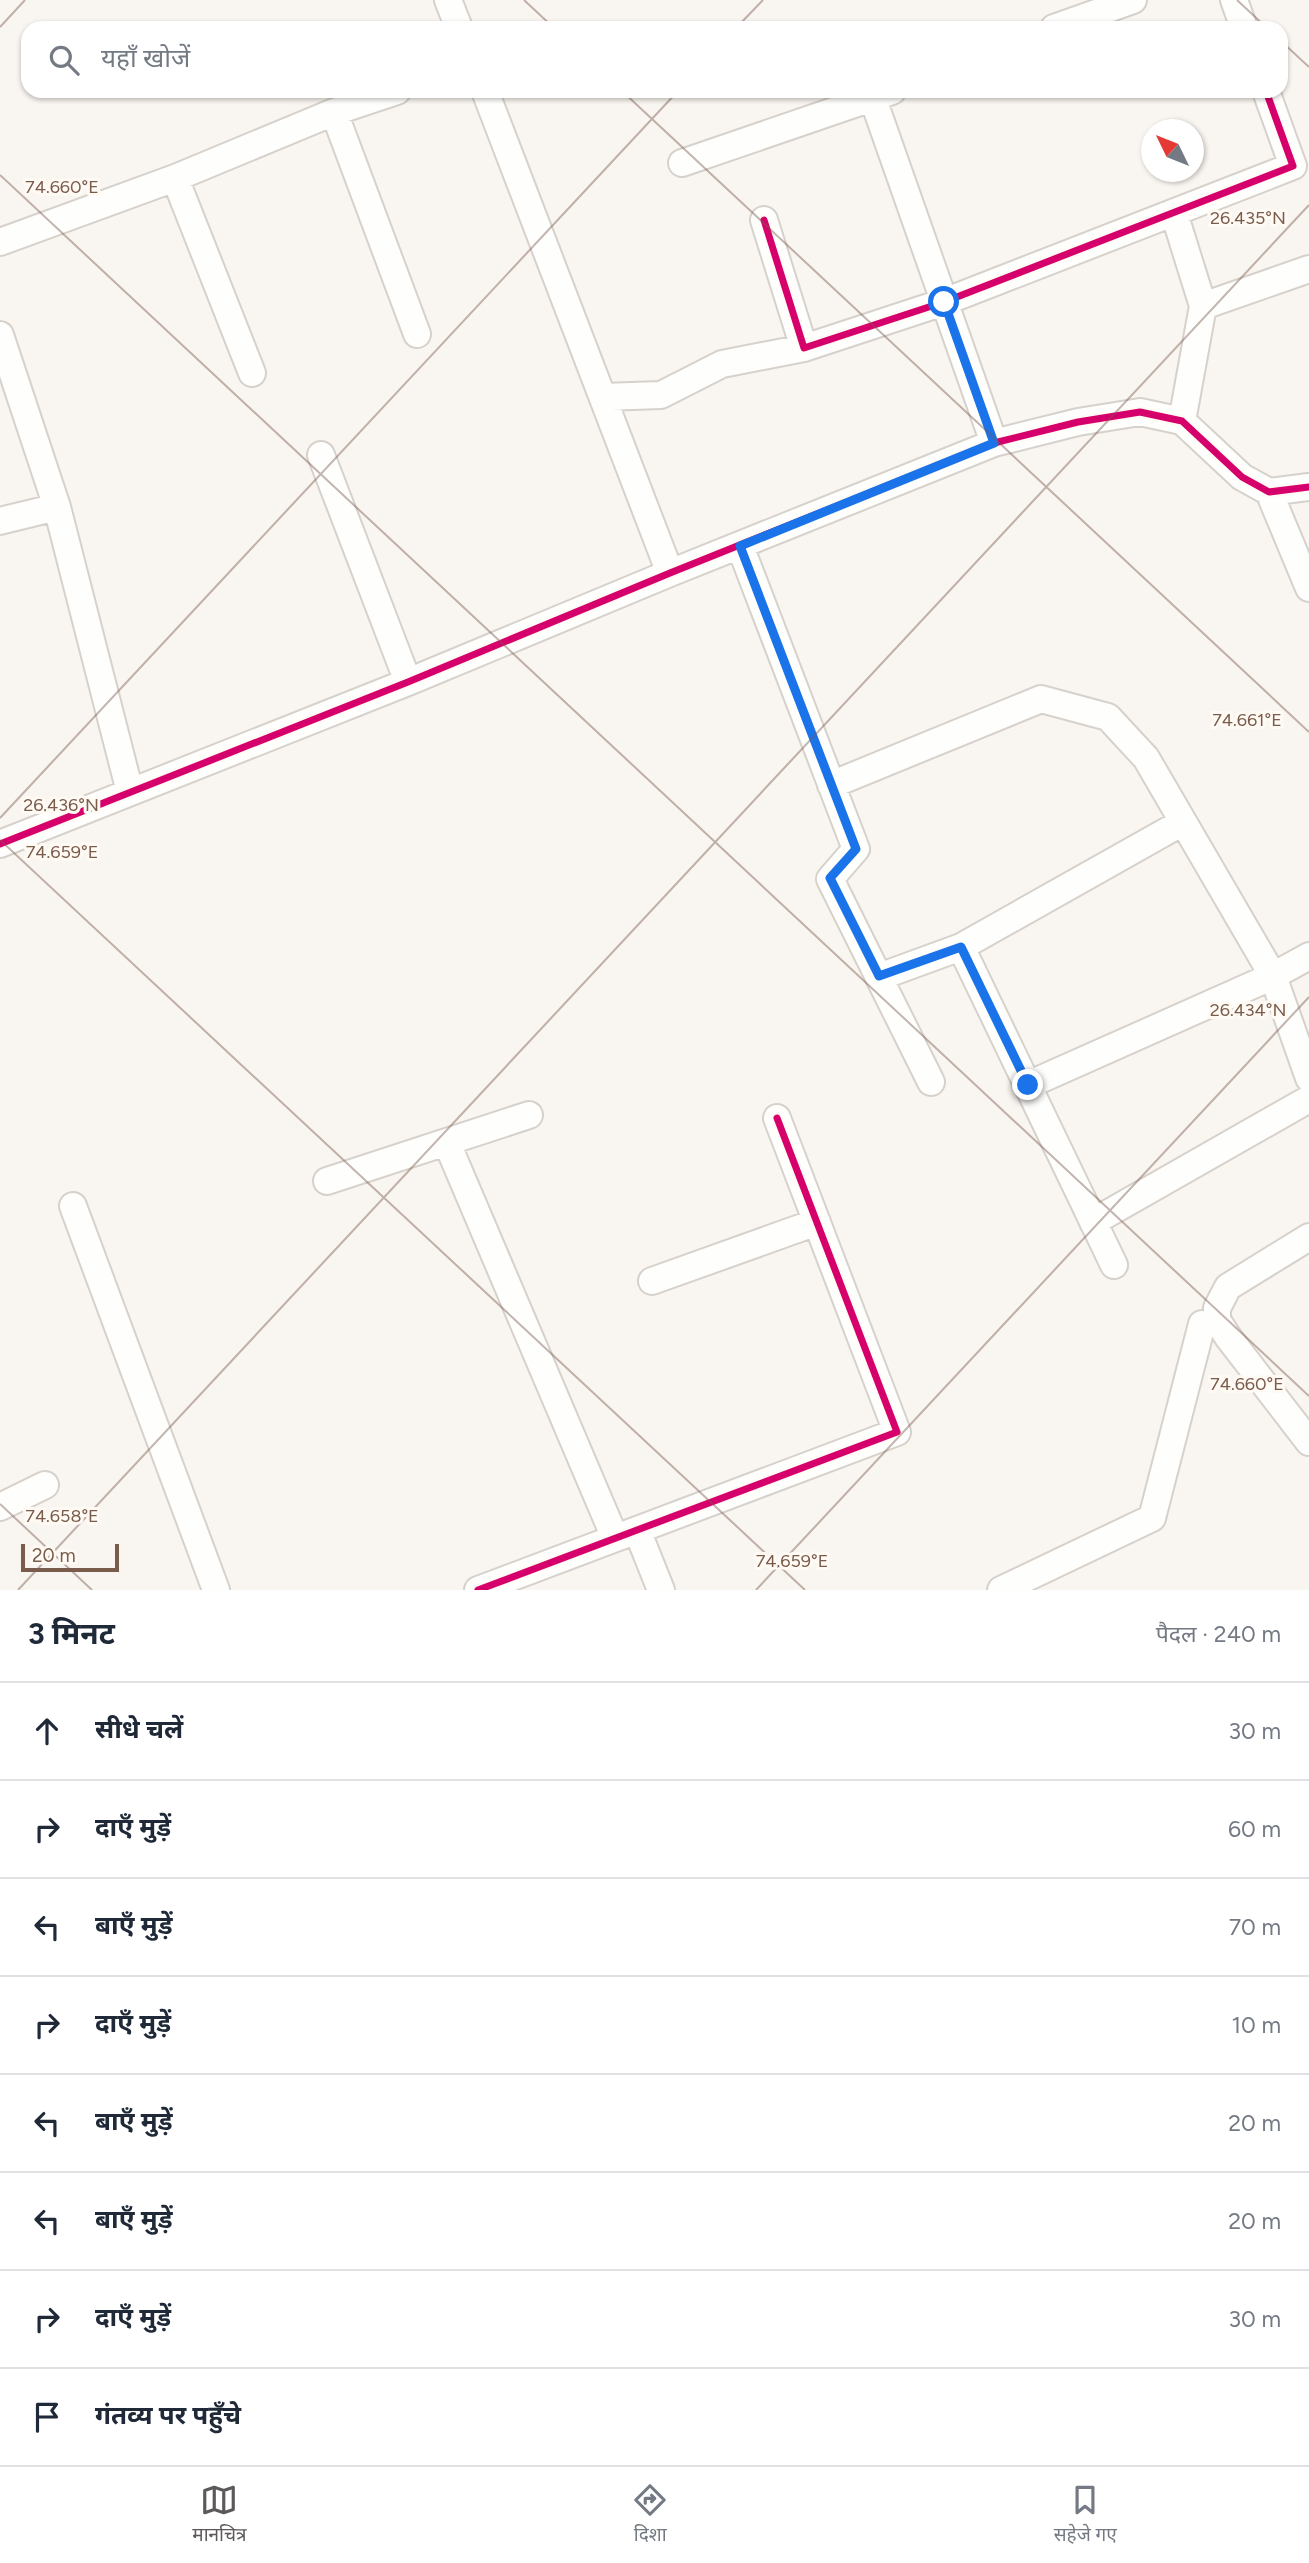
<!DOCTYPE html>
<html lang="hi">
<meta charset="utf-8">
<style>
body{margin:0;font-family:Figtree,"Noto Sans Devanagari",sans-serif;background:#f6f6f7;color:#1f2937}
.compass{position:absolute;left:1141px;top:119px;width:63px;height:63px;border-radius:50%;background:#fff;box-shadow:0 2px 5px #0004;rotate:313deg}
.scale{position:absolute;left:21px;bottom:18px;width:98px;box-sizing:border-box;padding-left:7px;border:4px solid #7a5c4d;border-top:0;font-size:19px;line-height:24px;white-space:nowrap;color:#7a5c4d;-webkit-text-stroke:5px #fffaf3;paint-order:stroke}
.stop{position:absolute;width:21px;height:21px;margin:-16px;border:5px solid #1a73e8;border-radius:50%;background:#fff}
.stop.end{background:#1a73e8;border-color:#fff;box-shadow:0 2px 7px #0008}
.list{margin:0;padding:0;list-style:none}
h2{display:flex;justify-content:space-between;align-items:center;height:91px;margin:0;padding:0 28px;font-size:30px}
h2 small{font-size:23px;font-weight:400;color:#747a83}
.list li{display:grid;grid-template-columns:46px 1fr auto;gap:21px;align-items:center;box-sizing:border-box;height:98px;padding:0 28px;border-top:2px solid #e0e1e3}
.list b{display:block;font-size:26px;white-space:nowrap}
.list em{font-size:23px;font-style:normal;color:#747a83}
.icon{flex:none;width:38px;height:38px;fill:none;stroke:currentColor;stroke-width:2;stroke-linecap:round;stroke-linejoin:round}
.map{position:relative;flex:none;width:1309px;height:1590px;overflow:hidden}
.search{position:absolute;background:#fff;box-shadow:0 2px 5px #0004;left:21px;right:21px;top:21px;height:77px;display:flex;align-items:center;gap:18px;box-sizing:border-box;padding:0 24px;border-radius:21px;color:#747a83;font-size:26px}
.sheet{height:875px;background:#fff}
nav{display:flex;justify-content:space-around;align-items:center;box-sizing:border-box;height:98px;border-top:2px solid #e0e1e3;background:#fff;font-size:19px;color:#747a83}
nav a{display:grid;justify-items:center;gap:4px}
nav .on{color:#5c585b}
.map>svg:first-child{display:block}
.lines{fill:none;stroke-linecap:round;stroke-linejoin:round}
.minor-casing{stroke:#d7d1cb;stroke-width:30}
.minor{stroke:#fefefd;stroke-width:26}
.cycleway-casing{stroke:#fffaf3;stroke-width:11}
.cycleway{stroke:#d6006c;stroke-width:7}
.route{stroke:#1a73e8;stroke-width:9}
.ticks{fill:none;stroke:#7a5c4d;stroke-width:2;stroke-opacity:0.45}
.ticks-label{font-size:18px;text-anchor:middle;fill:#7a5c4d;stroke:#fffaf3;stroke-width:6;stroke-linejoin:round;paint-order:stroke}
</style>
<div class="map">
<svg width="1309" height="1590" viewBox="0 0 1309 1590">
<rect width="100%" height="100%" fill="#f9f5f0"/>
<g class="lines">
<g class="minor-casing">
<path id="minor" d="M 448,0 L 459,28
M 1234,0 L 1244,28
M 1054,28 L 1133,0
M 485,91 L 670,573
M 873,99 L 994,443
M 334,112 L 417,334
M 682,163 L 892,91
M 175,178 L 252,373
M 1174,213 L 1203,306 L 1182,421
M 764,220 L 804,348 L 944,302 L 1293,166 L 1266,91
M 0,242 L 175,178 L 334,112 L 397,91
M 1203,306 L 1309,269
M 0,335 L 57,507 L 130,792
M 603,397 L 661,395 L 722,364 L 804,348
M 321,455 L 408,682
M 1269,492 L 1309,588
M 0,521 L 57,507
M 740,546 L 856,849 L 830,879 L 931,1082
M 831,785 L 1041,699 L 1108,717 L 1146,758 L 1273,976 L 1309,1078
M 0,844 L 408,682 L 670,573 L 994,443 L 1078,422 L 1140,412 L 1182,421 L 1242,477 L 1269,492 L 1309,487
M 961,947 L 1183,822
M 879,977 L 961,947 L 1114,1265
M 1028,1085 L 1273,976 L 1309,956
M 447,1143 L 615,1538
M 327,1181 L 529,1115
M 73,1206 L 216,1590
M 1093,1222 L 1309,1099
M 1309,1237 L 1228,1287 L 1217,1308 L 1217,1320 L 1228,1337 L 1309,1442
M 652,1281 L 817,1222
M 0,1507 L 45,1485
M 637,1530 L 661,1590
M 478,1590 L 897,1432 L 777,1118
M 1001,1590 L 1152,1518 L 1202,1324"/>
</g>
<use href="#minor" class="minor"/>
<g class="cycleway-casing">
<path id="cycleway" d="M 764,220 L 804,348 L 944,302 L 1293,166 L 1266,91
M 0,844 L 408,682 L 670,573 L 994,443 L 1078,422 L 1140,412 L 1182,421 L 1242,477 L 1269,492 L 1309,487
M 478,1590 L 897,1432 L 777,1118"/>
</g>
<use href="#cycleway" class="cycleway"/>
</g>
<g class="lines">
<path class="route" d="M 944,302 L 994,443 L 740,546 L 856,849 L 830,878 L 879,976 L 961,947 L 1028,1085"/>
</g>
<path class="ticks" d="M 524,0 L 554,28M 1237,0 L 1267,28M 0,27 L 25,0M 736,28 L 763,0M 1281,41 L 1309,67M 622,91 L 1309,732M 0,175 L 1309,1396M 0,818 L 678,91M 0,840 L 805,1590M 0,1504 L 92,1590M 18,1590 L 1309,205M 756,1590 L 1309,997"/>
<g class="ticks-label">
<text x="62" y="193">74.660°E</text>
<text x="1248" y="224">26.435°N</text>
<text x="1247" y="726">74.661°E</text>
<text x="61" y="811">26.436°N</text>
<text x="62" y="858">74.659°E</text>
<text x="1248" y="1016">26.434°N</text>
<text x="1247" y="1390">74.660°E</text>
<text x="62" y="1522">74.658°E</text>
<text x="792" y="1567">74.659°E</text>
</g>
</svg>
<svg class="compass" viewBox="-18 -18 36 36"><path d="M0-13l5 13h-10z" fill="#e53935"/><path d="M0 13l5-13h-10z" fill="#747a83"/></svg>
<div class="scale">20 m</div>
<div class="stop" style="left:944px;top:302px"></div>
<div class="stop end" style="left:1028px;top:1085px"></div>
<div class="search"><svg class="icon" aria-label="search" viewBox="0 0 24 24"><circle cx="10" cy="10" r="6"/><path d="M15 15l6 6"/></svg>यहाँ खोजें</div>
</div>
<section class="sheet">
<h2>3 मिनट<small>पैदल · 240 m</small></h2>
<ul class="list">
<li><svg class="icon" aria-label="ahead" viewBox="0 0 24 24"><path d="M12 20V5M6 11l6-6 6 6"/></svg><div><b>सीधे चलें</b></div><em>30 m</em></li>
<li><svg class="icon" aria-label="right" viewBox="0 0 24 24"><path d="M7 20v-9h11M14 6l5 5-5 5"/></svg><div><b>दाएँ मुड़ें</b></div><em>60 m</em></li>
<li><svg class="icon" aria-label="left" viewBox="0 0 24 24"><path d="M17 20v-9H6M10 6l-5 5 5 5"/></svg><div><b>बाएँ मुड़ें</b></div><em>70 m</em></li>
<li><svg class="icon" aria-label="right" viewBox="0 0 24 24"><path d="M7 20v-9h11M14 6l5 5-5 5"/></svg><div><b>दाएँ मुड़ें</b></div><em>10 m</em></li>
<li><svg class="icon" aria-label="left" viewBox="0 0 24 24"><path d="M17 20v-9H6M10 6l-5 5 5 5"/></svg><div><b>बाएँ मुड़ें</b></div><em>20 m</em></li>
<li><svg class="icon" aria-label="left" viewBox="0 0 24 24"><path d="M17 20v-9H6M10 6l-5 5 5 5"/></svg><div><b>बाएँ मुड़ें</b></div><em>20 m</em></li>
<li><svg class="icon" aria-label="right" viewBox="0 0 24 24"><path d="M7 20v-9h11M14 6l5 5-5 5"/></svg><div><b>दाएँ मुड़ें</b></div><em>30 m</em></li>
<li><svg class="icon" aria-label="arrive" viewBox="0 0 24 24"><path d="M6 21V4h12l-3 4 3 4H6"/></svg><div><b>गंतव्य पर पहुँचे</b></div></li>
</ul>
</section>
<nav>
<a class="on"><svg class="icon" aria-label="map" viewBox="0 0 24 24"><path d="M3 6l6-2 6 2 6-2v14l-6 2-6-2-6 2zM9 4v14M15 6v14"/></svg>मानचित्र</a>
<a><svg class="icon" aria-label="directions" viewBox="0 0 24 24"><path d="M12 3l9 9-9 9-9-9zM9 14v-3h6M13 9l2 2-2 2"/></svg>दिशा</a>
<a><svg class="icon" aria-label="saved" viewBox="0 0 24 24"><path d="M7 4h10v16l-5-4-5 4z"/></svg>सहेजे गए</a>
</nav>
